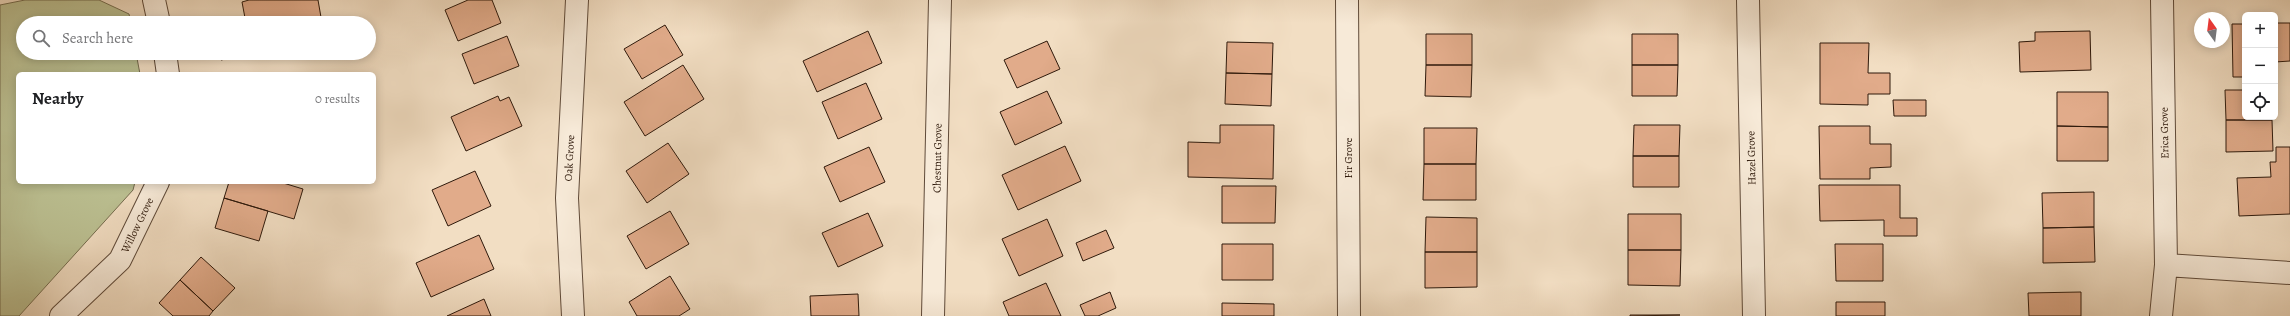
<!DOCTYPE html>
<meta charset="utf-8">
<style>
body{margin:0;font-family:Alegreya,serif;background:#f2f2f2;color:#202124}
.controls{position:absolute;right:12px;top:12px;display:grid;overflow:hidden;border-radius:6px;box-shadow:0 2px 10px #0003}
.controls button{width:36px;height:36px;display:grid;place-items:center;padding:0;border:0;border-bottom:1px solid #e0e0e0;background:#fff;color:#202124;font:20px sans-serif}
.compass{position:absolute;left:2194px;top:12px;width:36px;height:36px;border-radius:50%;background:#fff;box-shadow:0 2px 10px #0003;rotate:346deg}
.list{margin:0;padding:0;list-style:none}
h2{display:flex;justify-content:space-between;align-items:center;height:52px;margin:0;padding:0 16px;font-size:17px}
h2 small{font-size:13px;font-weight:400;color:#757577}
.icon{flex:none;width:22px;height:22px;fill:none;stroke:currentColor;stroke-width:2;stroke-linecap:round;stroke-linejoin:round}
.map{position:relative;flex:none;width:2290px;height:316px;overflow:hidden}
.search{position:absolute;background:#fff;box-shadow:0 2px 10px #0003;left:16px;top:16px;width:360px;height:44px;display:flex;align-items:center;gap:10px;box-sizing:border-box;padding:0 14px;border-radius:22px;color:#757577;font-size:15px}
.panel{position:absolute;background:#fff;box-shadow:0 2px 10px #0003;left:16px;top:72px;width:360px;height:112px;border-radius:6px}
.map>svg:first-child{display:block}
.green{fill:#bcc193;stroke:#756d4f}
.building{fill:#e1ab8a;stroke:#2e190b}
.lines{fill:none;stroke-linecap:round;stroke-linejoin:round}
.minor-casing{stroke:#5f4a39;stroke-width:24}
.minor{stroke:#f7ead8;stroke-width:22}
.labels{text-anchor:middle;stroke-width:4;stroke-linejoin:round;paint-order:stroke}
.street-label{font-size:11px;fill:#2e190b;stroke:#f7ead8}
</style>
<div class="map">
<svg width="2290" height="316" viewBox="0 0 2290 316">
<rect width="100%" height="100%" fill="#f2dec3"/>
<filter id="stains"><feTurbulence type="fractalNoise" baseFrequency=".005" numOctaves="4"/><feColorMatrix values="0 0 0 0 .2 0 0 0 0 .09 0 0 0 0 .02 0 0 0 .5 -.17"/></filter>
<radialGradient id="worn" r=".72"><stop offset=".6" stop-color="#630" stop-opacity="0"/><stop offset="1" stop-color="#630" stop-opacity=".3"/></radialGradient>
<path class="green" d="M 25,0 L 99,0 L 129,14 L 131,23 L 23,23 L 23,53 L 136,53 L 140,74 L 18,74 L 18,182 L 135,182 L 133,190 L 19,316 L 0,316 L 0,5 Z"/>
<path class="building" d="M 249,0 L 318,0 L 322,23 L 224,23 L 245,18 L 242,2 Z
M 468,0 L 492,0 L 501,23 L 458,41 L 445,10 Z
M 2275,23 L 2290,23 L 2290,61 L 2275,62 Z
M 2232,24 L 2245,24 L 2245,77 L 2233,77 Z
M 665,25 L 683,55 L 642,79 L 624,49 Z
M 868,31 L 882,63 L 817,92 L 803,61 Z
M 2090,31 L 2091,70 L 2020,72 L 2019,42 L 2035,41 L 2035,32 Z
M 1426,34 L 1472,34 L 1472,65 L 1426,65 Z
M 1632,34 L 1678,34 L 1678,65 L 1632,65 Z
M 507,36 L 519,66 L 474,84 L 462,54 Z
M 1047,41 L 1060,69 L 1017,88 L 1004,60 Z
M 1227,42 L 1273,43 L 1272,74 L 1226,73 Z
M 1820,43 L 1869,43 L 1868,73 L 1890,73 L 1890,94 L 1868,94 L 1868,105 L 1820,104 Z
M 220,53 L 253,53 L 221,60 Z
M 683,65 L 704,99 L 645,136 L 624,102 Z
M 1426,65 L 1472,65 L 1471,97 L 1425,96 Z
M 1632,65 L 1678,65 L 1677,96 L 1632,96 Z
M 1226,73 L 1272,74 L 1271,106 L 1225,104 Z
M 866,83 L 882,119 L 838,139 L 822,102 Z
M 2225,90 L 2245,90 L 2245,117 L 2272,117 L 2272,120 L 2226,120 Z
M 1047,91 L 1062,123 L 1015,145 L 1000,112 Z
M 2057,92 L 2108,92 L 2108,127 L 2057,126 Z
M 498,96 L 500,101 L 509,97 L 522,126 L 466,151 L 451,117 Z
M 1893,100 L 1926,100 L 1926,116 L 1894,116 Z
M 2226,120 L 2272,120 L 2273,151 L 2226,152 Z
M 1220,125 L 1274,125 L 1273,179 L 1188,177 L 1188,142 L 1220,143 Z
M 1634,125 L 1680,125 L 1679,156 L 1633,156 Z
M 1819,126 L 1870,126 L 1870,144 L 1891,144 L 1891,167 L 1870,168 L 1870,179 L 1820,179 Z
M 2057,126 L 2108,127 L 2108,161 L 2057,161 Z
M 1424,128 L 1477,128 L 1476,164 L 1424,164 Z
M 668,143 L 689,174 L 647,203 L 626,171 Z
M 1065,146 L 1081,181 L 1018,210 L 1002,175 Z
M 869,147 L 885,182 L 840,202 L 824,167 Z
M 2276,147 L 2290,147 L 2290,214 L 2239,216 L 2237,178 L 2271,177 L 2270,162 L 2276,162 Z
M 1633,156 L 1679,156 L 1679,187 L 1633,187 Z
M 1424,164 L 1476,164 L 1476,200 L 1423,200 Z
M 475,171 L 491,206 L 448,226 L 432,190 Z
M 229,182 L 280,182 L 303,189 L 294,219 L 224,198 Z
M 1819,185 L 1900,185 L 1900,218 L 1917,218 L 1917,236 L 1884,236 L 1884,220 L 1820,221 Z
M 1222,186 L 1276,186 L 1275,223 L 1222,223 Z
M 2094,192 L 2094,227 L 2043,228 L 2042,193 Z
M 224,198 L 268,211 L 259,241 L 215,228 Z
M 670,211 L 689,244 L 646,269 L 627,236 Z
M 868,213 L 883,246 L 838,267 L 822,233 Z
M 1628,214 L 1681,214 L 1681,250 L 1628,250 Z
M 1426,217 L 1477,218 L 1477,252 L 1425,252 Z
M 1047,219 L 1063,256 L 1019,276 L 1002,239 Z
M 2094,227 L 2095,262 L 2043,263 L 2043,228 Z
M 1106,230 L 1114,248 L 1083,261 L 1076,243 Z
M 479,235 L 494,269 L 431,297 L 416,263 Z
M 1222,244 L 1273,244 L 1273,280 L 1222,280 Z
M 1835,244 L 1883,244 L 1883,281 L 1836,281 Z
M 1628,250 L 1681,250 L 1680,286 L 1628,285 Z
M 1425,252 L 1477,252 L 1477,287 L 1425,288 Z
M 201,257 L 235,288 L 213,311 L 180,280 Z
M 670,276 L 690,309 L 679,316 L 637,316 L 629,302 Z
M 180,280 L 213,311 L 209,316 L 173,316 L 159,303 Z
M 1046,283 L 1061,316 L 1009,316 L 1003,302 Z
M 1110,292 L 1116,308 L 1098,316 L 1085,316 L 1080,305 Z
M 2081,292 L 2081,316 L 2029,316 L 2028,293 Z
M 858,294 L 859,316 L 811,316 L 810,296 Z
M 484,299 L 491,316 L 447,316 Z
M 1836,302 L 1885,302 L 1885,316 L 1836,316 Z
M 1222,303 L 1274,304 L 1274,316 L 1222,316 Z
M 1630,315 L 1680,315 L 1630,316 Z"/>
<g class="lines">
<g class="minor-casing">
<path id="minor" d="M 154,0 L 159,23
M 1347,0 L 1349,316
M 1748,0 L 1754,316
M 2162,0 L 2166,265 L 2290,273
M 165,53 L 168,74
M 61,316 L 120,260 L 158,182
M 573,316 L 567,198 L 577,0
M 933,316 L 940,0
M 2161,316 L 2166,265"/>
</g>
<use href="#minor" class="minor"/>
</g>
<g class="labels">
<g class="street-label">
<text transform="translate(2164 133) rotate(-91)" y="4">Erica Grove</text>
<text transform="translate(569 158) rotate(-87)" y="4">Oak Grove</text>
<text transform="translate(937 158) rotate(-89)" y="4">Chestnut Grove</text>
<text transform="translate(1348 158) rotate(-90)" y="4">Fir Grove</text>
<text transform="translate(1751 158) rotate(-91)" y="4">Hazel Grove</text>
<text transform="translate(137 225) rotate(-64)" y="4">Willow Grove</text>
</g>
</g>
<rect width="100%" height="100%" filter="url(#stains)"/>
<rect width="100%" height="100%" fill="url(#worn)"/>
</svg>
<div class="controls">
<button>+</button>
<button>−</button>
<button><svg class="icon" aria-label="locate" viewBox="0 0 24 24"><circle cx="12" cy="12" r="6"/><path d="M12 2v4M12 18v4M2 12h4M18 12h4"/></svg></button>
</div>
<svg class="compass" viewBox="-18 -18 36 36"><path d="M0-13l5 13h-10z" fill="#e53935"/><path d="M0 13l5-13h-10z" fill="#757577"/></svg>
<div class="search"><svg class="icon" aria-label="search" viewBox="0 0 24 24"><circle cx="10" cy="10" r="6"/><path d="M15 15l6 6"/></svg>Search here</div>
<section class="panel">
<h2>Nearby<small>0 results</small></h2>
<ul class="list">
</ul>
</section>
</div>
